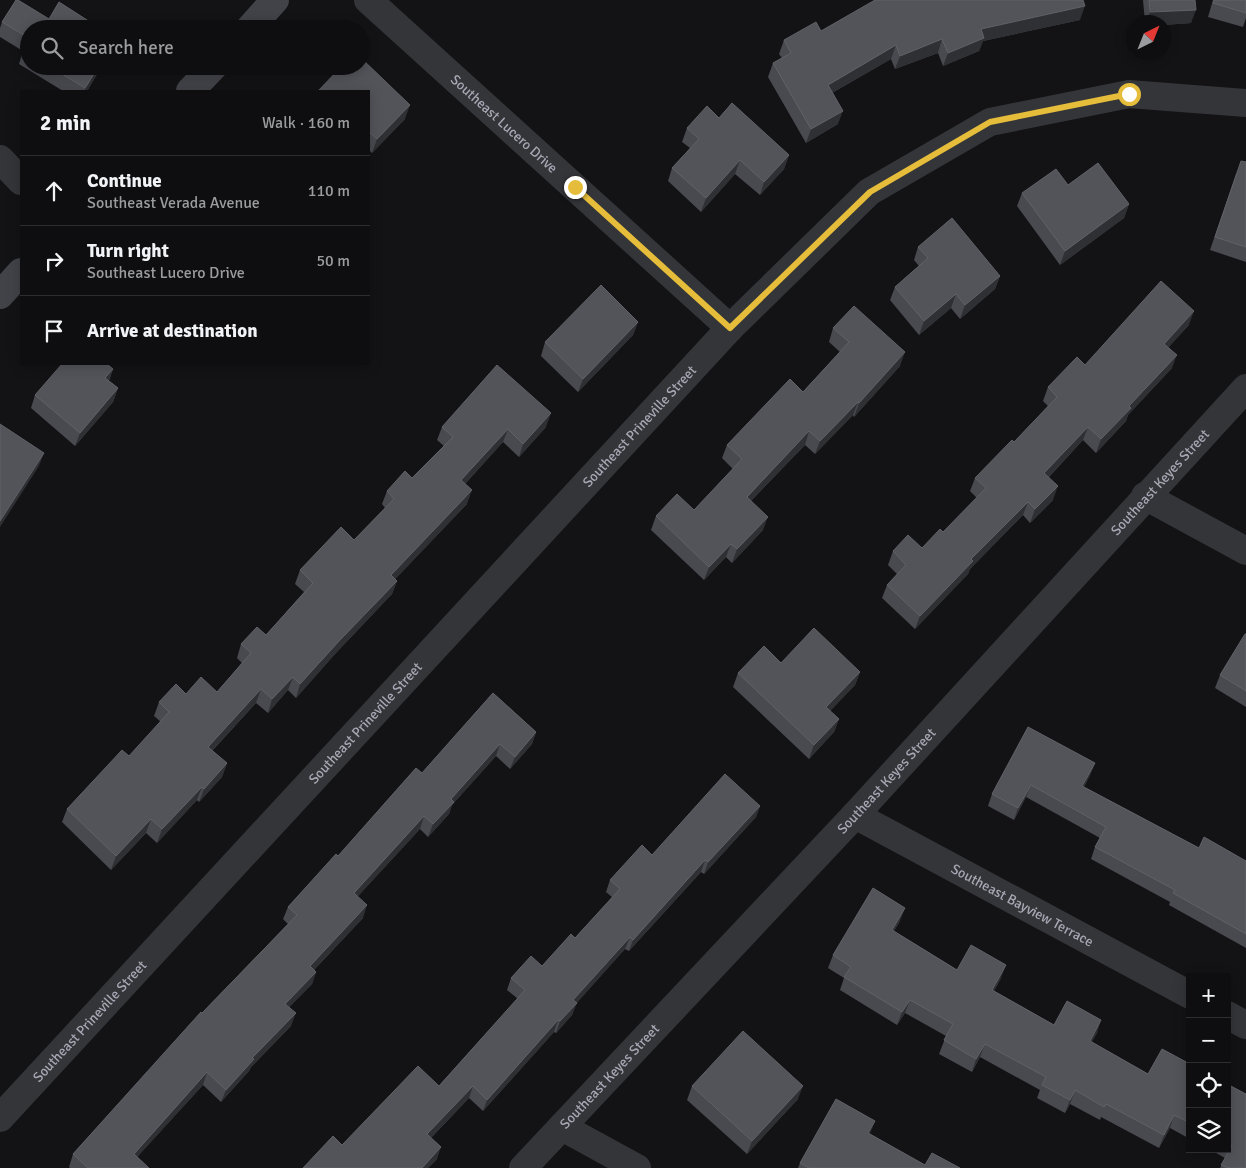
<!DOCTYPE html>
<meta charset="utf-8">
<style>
body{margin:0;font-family:Signika,sans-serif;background:#171719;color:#f1f3f6}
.controls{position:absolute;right:15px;bottom:15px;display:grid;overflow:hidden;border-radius:0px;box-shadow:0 2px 12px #0003}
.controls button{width:45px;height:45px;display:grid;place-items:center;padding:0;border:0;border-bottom:1px solid #2e2e30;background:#0e0e10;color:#f1f3f6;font:25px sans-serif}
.compass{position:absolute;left:1126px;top:15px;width:45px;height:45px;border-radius:50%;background:#0e0e10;box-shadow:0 2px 12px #0003;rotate:43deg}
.stop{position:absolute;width:15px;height:15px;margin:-11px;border:4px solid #e5bd3b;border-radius:50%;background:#fff}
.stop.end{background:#e5bd3b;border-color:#fff;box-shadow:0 1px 5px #0008}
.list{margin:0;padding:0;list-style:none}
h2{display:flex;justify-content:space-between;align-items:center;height:65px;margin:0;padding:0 20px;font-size:21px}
h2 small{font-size:16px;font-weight:400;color:#9b9c9f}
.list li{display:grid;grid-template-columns:32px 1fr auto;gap:15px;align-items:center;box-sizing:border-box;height:70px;padding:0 20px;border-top:1px solid #2e2e30}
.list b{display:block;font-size:19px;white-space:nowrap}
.list p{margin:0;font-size:16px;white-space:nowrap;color:#9b9c9f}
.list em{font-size:16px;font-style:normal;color:#9b9c9f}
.icon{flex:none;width:28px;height:28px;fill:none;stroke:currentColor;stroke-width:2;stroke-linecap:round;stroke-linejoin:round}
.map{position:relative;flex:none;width:1246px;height:1168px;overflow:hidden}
.search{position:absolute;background:#0e0e10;box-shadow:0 2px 12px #0003;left:20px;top:20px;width:350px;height:55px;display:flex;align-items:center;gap:12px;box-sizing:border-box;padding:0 18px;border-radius:28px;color:#9b9c9f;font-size:19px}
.panel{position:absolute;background:#0e0e10;box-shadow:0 2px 12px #0003;left:20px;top:90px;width:350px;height:275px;border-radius:0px}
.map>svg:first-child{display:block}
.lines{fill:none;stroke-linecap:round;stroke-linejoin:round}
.street{stroke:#343539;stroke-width:28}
.secondary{stroke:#424349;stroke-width:28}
.wall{fill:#494a50}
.shaded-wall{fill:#2f3034}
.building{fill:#53545a;stroke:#606268}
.route{stroke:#e5bd3b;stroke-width:6}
.labels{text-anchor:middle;stroke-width:4;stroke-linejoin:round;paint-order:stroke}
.street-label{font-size:14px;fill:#a6a9b4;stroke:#0e0e10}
</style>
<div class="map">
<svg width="1246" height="1168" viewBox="0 0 1246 1168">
<rect width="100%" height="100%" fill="#131315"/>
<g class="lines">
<g class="street">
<path id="s1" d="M 368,0 L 730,328"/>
<path d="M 0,159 L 21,181"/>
<path d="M 1145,496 L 1246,551"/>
<path id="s2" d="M 855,815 L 1190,995"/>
<path d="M 1227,1015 L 1246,1025"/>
<path id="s3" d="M 0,1118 L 730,328 L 869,192 L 990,122 L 1129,94 L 1246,103"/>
<path d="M 562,1127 L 637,1168"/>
<path id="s4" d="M 523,1168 L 855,815 L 1246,388"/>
</g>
<path class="secondary" d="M 249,29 L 275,0
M 190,91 L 214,66
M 0,295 L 21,272"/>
</g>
<path class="wall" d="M 1143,0 L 1195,0 L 1191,23 L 1164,25 L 1164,22 L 1145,22 Z
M 1213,0 L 1246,0 L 1246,18 L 1243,27 L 1208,17 Z
M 49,19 L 101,29 L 29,29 L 29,66 L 102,66 L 87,91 L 63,91 L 19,64 L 23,51 L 0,37 L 0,28 L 2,22 Z
M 1080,20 L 983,41 L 979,51 L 943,66 L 938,53 L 895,69 L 891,59 L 832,93 L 838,124 L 806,143 L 768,77 L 773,63 L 782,58 L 779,54 L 784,40 L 821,31 Z
M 369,91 L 405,119 L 372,153 L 369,150 Z
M 719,118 L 789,155 L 784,169 L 760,195 L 735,174 L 701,212 L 668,181 L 672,168 L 690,148 L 682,142 L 687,128 Z
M 1246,162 L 1246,262 L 1210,250 L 1236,174 Z
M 1068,185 L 1129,204 L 1124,218 L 1060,265 L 1017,206 L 1022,193 Z
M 918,247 L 1000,276 L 995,289 L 960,319 L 951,308 L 919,335 L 890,300 L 895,287 L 919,266 L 914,260 Z
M 638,322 L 633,335 L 578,392 L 541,356 L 545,342 Z
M 1189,325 L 1168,347 L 1172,368 L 1128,415 L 1126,421 L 1096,453 L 1083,440 L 1049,477 L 1053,500 L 1030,523 L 1023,515 L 970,569 L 968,574 L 915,629 L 882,598 L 887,585 L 897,574 L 888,565 L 893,551 L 922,548 L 943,532 L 977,498 L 970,491 L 975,478 L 1014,442 L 1048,406 L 1043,401 L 1048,387 L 1085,365 Z
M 833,328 L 900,366 L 854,417 L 853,415 L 815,454 L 805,445 L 751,501 L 763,530 L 732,563 L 726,557 L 704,580 L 651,530 L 656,516 L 694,510 L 733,469 L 722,458 L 727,445 L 803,392 L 840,352 L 829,342 Z
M 113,369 L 109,381 L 118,388 L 113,402 L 75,446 L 31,408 L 35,395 Z
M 442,427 L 546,427 L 519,457 L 503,442 L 465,484 L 467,504 L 395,579 L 397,581 L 392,594 L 335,654 L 296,698 L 288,690 L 268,713 L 256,703 L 212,751 L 227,763 L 222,777 L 199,802 L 197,800 L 157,843 L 146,833 L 111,870 L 62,822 L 67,809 L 129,756 L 161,722 L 154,716 L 159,702 L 186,694 L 217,692 L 242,663 L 237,658 L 241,644 L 266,635 L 304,592 L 295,584 L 300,570 L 354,540 L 385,508 L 382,504 L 387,491 L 412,478 L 444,446 L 437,440 Z
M 1246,634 L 1246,707 L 1215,688 L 1220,675 Z
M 781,663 L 860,672 L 855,685 L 830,711 L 839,719 L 834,732 L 809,759 L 733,687 L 738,673 Z
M 493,693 L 536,732 L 532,744 L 510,769 L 496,756 L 452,805 L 449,814 L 428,837 L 420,829 L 358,896 L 363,918 L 314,970 L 316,972 L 312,984 L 289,1007 L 291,1026 L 251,1067 L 249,1071 L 221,1102 L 203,1085 L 137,1157 L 149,1168 L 70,1168 L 69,1167 L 73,1154 L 202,1013 L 288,924 L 283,919 L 288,907 L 338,856 L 422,773 Z
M 1095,763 L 1090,775 L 1084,787 L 1199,848 L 1246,861 L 1246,948 L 1169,905 L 1170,902 L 1091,859 L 1095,847 L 1100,838 L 1026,797 L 1014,820 L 988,806 L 992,794 Z
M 760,806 L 756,817 L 704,874 L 701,872 L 629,951 L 625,949 L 576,1003 L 572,1015 L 556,1033 L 554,1032 L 483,1111 L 469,1098 L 431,1138 L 437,1159 L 428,1168 L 303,1168 L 439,1086 L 518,999 L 507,990 L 511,978 L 542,966 L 575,938 L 612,897 L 606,892 L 610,880 L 652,855 Z
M 900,921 L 894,931 L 957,970 L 1001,978 L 994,991 L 1054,1025 L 1097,1033 L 1091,1042 L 1148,1074 L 1190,1064 L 1190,1139 L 1170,1128 L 1159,1148 L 1101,1117 L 1100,1120 L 1070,1104 L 1065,1113 L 1037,1098 L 1040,1090 L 980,1057 L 972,1072 L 939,1054 L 946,1036 L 905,1013 L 897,1025 L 840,990 L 844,978 L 828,968 L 833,955 Z
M 1227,1084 L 1246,1168 L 1220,1168 L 1225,1158 L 1209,1149 L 1227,1149 Z
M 692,1086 L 798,1099 L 747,1154 L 687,1100 Z
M 870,1134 L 925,1165 L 960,1168 L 798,1168 L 800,1163 Z"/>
<path class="shaded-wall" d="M 1085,6 L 1080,20 L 983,41 L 979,51 L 943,66 L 948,53 L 981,29 Z
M 1196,10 L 1191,23 L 1164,25 L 1164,22 L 1146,22 L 1150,12 Z
M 942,39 L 938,53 L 895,69 L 900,56 Z
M 896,45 L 891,59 L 823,98 L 828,85 Z
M 99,66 L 102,66 L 87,91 L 84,91 Z
M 410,105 L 405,119 L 372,153 L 377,139 Z
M 843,111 L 838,124 L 806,143 L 811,129 Z
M 789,155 L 784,169 L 760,195 L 764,182 Z
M 740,160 L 735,174 L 701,212 L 706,198 Z
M 1129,204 L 1124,218 L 1060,265 L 1065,251 Z
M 1000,276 L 995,289 L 960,319 L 965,305 Z
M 956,294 L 951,308 L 919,335 L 924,321 Z
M 1194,311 L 1189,325 L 1160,357 L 1164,344 Z
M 638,322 L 633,335 L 578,392 L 583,379 Z
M 905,352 L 900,366 L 854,417 L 859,403 Z
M 1177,355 L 1172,368 L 1128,415 L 1126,421 L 1096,453 L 1101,439 L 1129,406 Z
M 113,369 L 108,382 L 105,378 Z
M 118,388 L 113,402 L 75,446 L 80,433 Z
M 858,402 L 853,415 L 815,454 L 820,441 Z
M 551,413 L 546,427 L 519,457 L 523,444 Z
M 1088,427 L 1083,440 L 1040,486 L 1044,473 Z
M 508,429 L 503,442 L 456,494 L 461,480 Z
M 809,431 L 805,445 L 742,510 L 747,497 Z
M 44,453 L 39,466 L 0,527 L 0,521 Z
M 1058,486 L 1053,500 L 1030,523 L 1035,509 Z
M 472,490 L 467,504 L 386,589 L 391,575 Z
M 1028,502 L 1023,515 L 970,569 L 968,574 L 915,629 L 920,616 L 971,559 Z
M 768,517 L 763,530 L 732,563 L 737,549 Z
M 731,544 L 726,557 L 704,580 L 709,567 Z
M 397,581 L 392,594 L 335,654 L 296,698 L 300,684 L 340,640 Z
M 860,672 L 855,685 L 821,720 L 826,707 Z
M 293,677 L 288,690 L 268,713 L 272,699 Z
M 261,689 L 256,703 L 203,760 L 208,747 Z
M 839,719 L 834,732 L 809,759 L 814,745 Z
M 536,732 L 532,744 L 510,769 L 515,757 Z
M 500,744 L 496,756 L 452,805 L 449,814 L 428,837 L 433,824 L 451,799 Z
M 227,763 L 222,777 L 199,802 L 204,789 Z
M 1095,763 L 1090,775 L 1078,798 L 1082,786 Z
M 1031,785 L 1026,797 L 1014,820 L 1018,808 Z
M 202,787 L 197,800 L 157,843 L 162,829 Z
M 760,806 L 756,817 L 704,874 L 708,862 Z
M 424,816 L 420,829 L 350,905 L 354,893 Z
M 151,819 L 146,833 L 111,870 L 116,856 Z
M 705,860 L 701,872 L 629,951 L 633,940 Z
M 367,905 L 363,918 L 306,978 L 310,966 Z
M 905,908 L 900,921 L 887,943 L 892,930 Z
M 630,937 L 625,949 L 569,1012 L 573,1000 Z
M 1006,965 L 1001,978 L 987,1003 L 992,990 Z
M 316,972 L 312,984 L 281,1016 L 285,1004 Z
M 910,1000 L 905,1013 L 897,1025 L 902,1012 Z
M 577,1003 L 572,1015 L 556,1033 L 560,1021 Z
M 296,1013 L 291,1026 L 251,1067 L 249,1071 L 221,1102 L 226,1090 L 252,1058 Z
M 558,1020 L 554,1032 L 483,1111 L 487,1100 Z
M 1101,1020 L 1097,1033 L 1085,1055 L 1090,1041 Z
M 985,1044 L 980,1057 L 972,1072 L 976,1059 Z
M 207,1072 L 203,1085 L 129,1166 L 134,1154 Z
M 473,1086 L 469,1098 L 423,1146 L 427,1134 Z
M 803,1086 L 798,1099 L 747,1154 L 752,1141 Z
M 1075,1090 L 1070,1104 L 1065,1113 L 1070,1100 Z
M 1174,1115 L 1170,1128 L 1159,1148 L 1164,1135 Z
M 875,1121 L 870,1134 L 868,1133 Z
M 441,1147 L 437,1159 L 428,1168 L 422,1168 Z"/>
<path class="building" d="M 16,0 L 18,0 L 49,19 L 59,2 L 101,29 L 29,29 L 29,38 L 2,22 Z
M 875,0 L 1083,0 L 1085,6 L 981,29 L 984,38 L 948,53 L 942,39 L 900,56 L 896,45 L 828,85 L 843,111 L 811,129 L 773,63 L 791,53 L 784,40 L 816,22 L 821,31 Z
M 1149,0 L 1195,0 L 1196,10 L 1150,12 Z
M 1214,0 L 1246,0 L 1246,13 L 1213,3 Z
M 29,42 L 29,53 L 24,50 Z
M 361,58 L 410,105 L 377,139 L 369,132 L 369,91 L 318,91 L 342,66 L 361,66 Z
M 49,66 L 99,66 L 85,88 Z
M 732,103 L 789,155 L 764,182 L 740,160 L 706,198 L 672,168 L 699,139 L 687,128 L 707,106 L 719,118 Z
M 1241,161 L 1246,162 L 1246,247 L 1215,237 Z
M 1098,163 L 1129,204 L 1065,251 L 1022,193 L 1056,169 L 1068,185 Z
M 952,218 L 1000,276 L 965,305 L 956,294 L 924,321 L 895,287 L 928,258 L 918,247 Z
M 1161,281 L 1194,311 L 1164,344 L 1177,355 L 1129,406 L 1131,408 L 1101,439 L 1088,427 L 1044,473 L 1058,486 L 1035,509 L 1028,502 L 971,559 L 973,561 L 920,616 L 887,585 L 906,565 L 893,551 L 908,535 L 922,548 L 940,529 L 943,532 L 986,488 L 975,478 L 1012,440 L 1014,442 L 1057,397 L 1048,387 L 1077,357 L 1085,365 Z
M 601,285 L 638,322 L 583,379 L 545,342 Z
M 854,306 L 905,352 L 859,403 L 858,402 L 820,441 L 809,431 L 747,497 L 768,517 L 737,549 L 731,544 L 709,567 L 656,516 L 677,494 L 694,510 L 742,459 L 727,445 L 790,379 L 803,392 L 849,342 L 833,328 Z
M 62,364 L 107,364 L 113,369 L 105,378 L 118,388 L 80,433 L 35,395 Z
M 497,365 L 551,413 L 523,444 L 508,429 L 461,480 L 472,490 L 391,575 L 397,581 L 340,640 L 300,684 L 293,677 L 272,699 L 261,689 L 208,747 L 227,763 L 204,789 L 202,787 L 162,829 L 151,819 L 116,856 L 67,809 L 122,750 L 129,756 L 169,712 L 159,702 L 176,684 L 186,694 L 201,677 L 217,692 L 251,653 L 241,644 L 257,627 L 266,635 L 313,583 L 300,570 L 341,527 L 354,540 L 394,499 L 387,491 L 405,471 L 412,478 L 453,437 L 442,427 Z
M 0,424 L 44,453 L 0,521 Z
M 814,628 L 860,672 L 826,707 L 839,719 L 814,745 L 738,673 L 764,646 L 781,663 Z
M 1245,634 L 1246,634 L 1246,691 L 1220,675 Z
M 493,693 L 536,732 L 515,757 L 500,744 L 451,799 L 454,802 L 433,824 L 424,816 L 354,893 L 367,905 L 310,966 L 316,972 L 285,1004 L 296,1013 L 252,1058 L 254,1059 L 226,1090 L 207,1072 L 134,1154 L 149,1168 L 88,1168 L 73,1154 L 201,1012 L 202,1013 L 297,915 L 288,907 L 336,854 L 338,856 L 416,768 L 422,773 Z
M 1028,727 L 1095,763 L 1082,786 L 1199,848 L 1204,837 L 1246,861 L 1246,934 L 1173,893 L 1175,890 L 1095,847 L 1106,827 L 1031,785 L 1018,808 L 992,794 Z
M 725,774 L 760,806 L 708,862 L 705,860 L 633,940 L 630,937 L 573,1000 L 577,1003 L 560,1021 L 558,1020 L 487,1100 L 473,1086 L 427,1134 L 441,1147 L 422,1168 L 303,1168 L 333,1136 L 342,1145 L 418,1066 L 439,1086 L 525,990 L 511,978 L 531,956 L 542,966 L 571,934 L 575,938 L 620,889 L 610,880 L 642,845 L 652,855 Z
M 873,888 L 905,908 L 892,930 L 957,970 L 971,945 L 1006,965 L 992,990 L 1054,1025 L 1067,1001 L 1101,1020 L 1090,1041 L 1148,1074 L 1162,1049 L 1190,1064 L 1190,1123 L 1174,1115 L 1164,1135 L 1106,1104 L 1104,1107 L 1075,1090 L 1070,1100 L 1042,1085 L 1046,1077 L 985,1044 L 976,1059 L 944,1040 L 953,1024 L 910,1000 L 902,1012 L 844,977 L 851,967 L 833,955 Z
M 743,1031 L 803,1086 L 752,1141 L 692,1086 Z
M 1227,1084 L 1246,1094 L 1246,1168 L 1228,1168 L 1221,1165 L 1232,1146 L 1227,1143 Z
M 836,1099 L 875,1121 L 868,1133 L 925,1165 L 932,1153 L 960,1168 L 809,1168 L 800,1163 Z"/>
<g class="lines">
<path class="route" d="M 575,187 L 730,328 L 870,192 L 990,122 L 1129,94"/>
</g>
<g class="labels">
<g class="street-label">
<text dy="5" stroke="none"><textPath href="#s1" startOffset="184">Southeast Lucero Drive</textPath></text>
<text dy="5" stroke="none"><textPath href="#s3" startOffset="942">Southeast Prineville Street</textPath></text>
<text dy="5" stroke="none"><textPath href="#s4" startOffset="936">Southeast Keyes Street</textPath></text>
<text dy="5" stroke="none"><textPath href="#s3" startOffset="538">Southeast Prineville Street</textPath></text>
<text dy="5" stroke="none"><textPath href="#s4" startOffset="531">Southeast Keyes Street</textPath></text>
<text dy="5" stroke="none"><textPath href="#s2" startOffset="190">Southeast Bayview Terrace</textPath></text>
<text dy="5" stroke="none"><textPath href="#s3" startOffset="132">Southeast Prineville Street</textPath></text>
<text dy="5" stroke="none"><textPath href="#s4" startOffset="126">Southeast Keyes Street</textPath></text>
</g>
</g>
</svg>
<div class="controls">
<button>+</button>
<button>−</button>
<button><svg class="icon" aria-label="locate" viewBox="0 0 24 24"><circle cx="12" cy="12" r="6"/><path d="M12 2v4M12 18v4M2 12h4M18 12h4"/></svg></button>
<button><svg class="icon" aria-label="layers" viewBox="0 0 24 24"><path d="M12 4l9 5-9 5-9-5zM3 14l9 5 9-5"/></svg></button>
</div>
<svg class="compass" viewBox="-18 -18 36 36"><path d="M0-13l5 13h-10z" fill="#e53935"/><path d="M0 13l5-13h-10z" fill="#9b9c9f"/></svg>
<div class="stop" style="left:1129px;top:94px"></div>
<div class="stop end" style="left:575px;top:187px"></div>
<div class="search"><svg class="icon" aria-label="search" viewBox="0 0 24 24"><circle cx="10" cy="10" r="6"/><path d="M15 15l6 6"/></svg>Search here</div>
<section class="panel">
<h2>2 min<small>Walk · 160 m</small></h2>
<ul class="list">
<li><svg class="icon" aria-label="ahead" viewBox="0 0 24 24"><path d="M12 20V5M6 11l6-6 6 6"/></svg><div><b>Continue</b><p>Southeast Verada Avenue</p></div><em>110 m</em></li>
<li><svg class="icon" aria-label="right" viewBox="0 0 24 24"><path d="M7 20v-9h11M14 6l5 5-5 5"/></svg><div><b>Turn right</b><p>Southeast Lucero Drive</p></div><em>50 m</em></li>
<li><svg class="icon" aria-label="arrive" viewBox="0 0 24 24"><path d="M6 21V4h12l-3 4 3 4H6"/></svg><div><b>Arrive at destination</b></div></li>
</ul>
</section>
</div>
